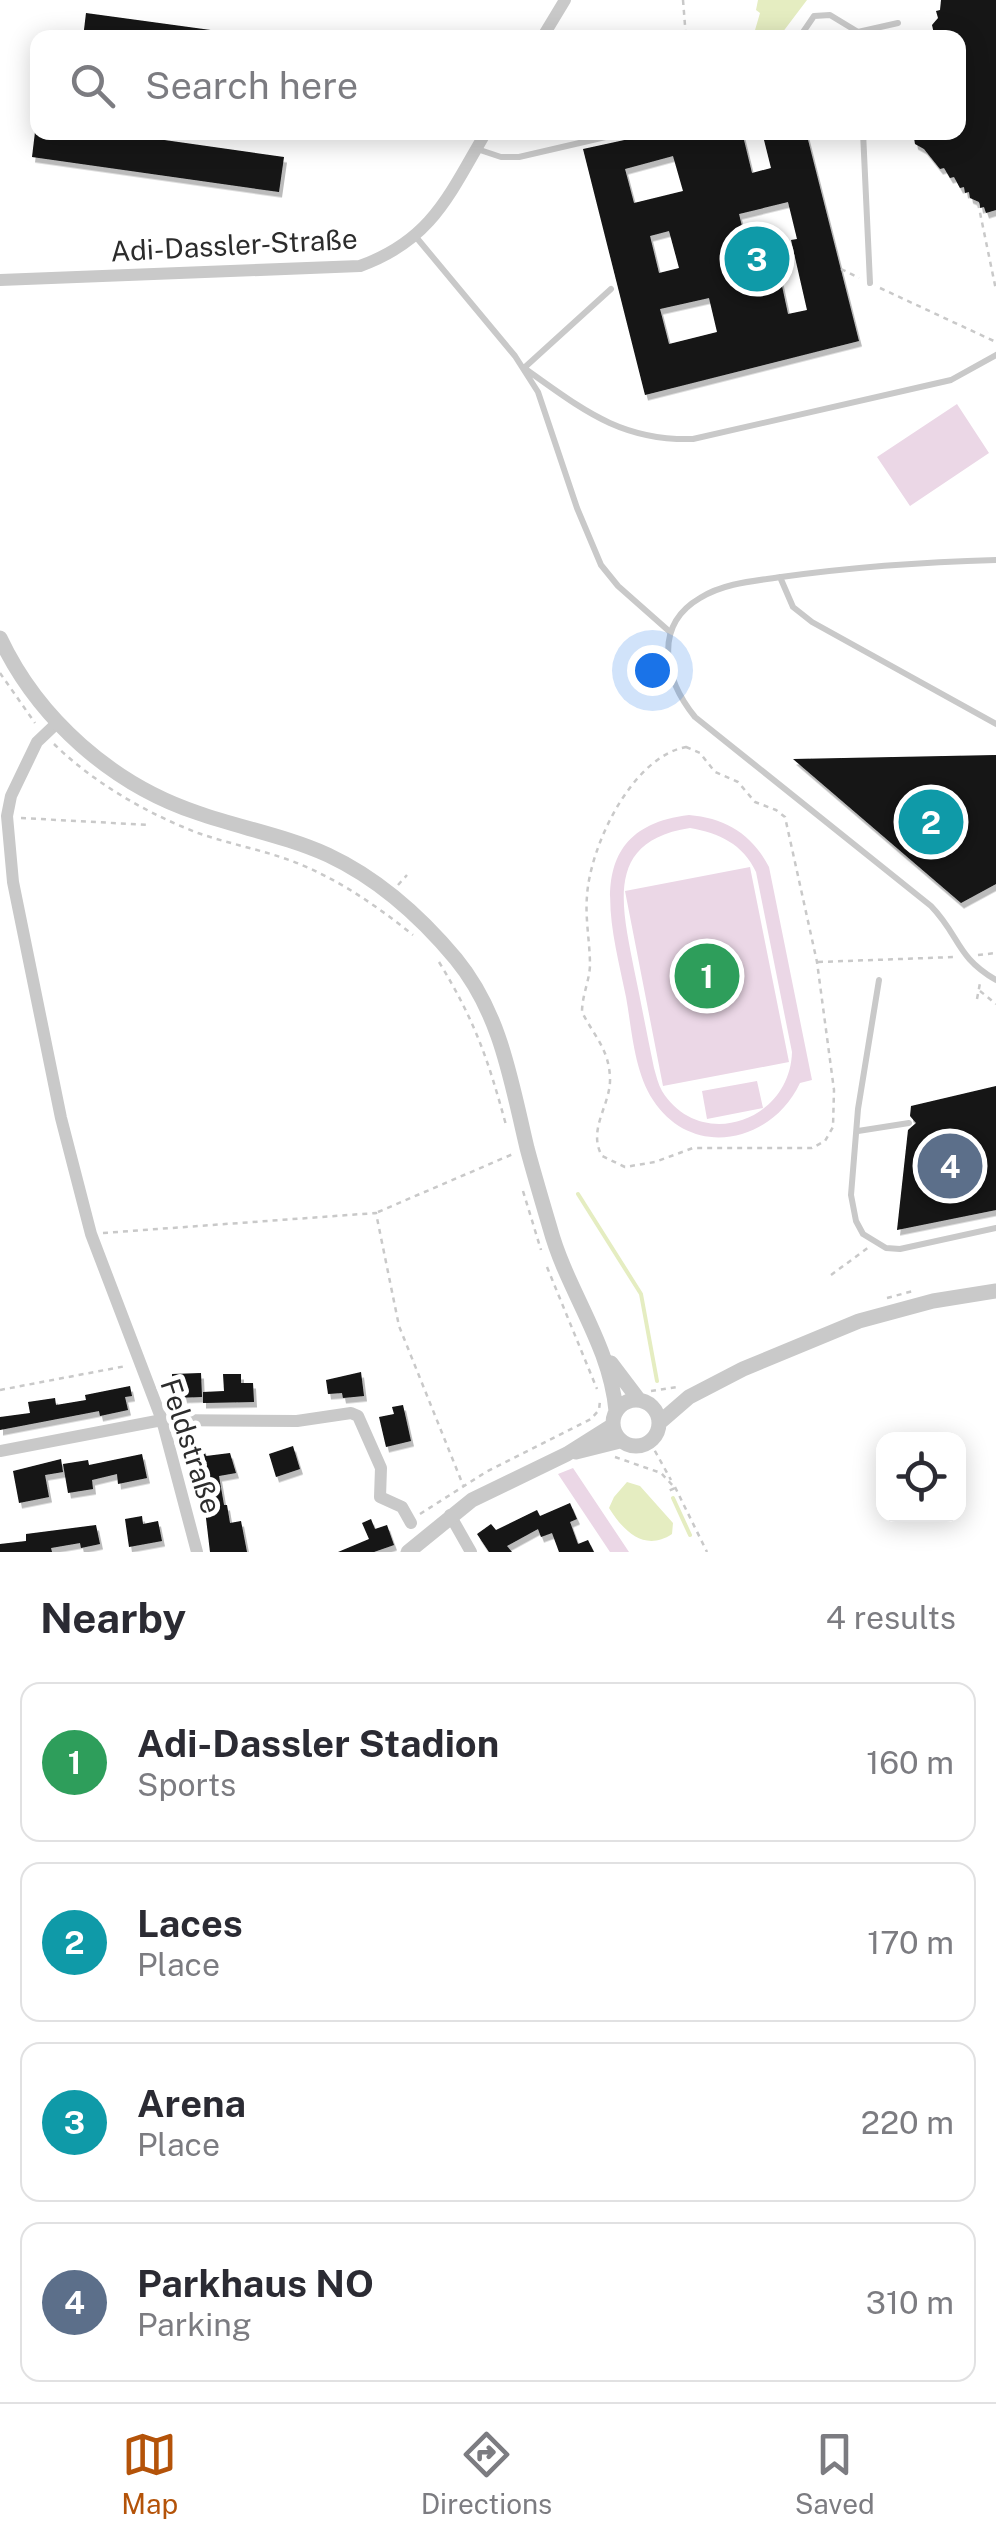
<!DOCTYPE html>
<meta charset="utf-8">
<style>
body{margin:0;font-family:"Public Sans",sans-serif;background:#f7f7f7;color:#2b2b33}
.controls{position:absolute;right:30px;bottom:30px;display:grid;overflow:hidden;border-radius:20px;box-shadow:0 5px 25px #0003}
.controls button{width:90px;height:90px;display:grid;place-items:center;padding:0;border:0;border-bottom:2px solid #e1e1e2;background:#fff;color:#2b2b33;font:50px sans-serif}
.you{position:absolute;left:652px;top:670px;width:35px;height:35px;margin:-25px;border:8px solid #fff;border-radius:50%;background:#1a73e8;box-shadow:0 0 0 15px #1a73e833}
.badge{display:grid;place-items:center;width:65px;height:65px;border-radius:50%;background:#b45309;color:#fff;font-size:32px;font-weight:700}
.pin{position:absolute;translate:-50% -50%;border:5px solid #fff;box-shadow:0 2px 10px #0006}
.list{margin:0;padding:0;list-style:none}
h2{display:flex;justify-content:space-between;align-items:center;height:130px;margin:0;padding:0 40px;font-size:42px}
h2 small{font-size:32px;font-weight:400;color:#7c7c81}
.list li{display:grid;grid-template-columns:65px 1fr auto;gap:30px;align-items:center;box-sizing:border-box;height:160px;margin:0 20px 20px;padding:0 20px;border:2px solid #e1e1e2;border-radius:20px}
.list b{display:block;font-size:38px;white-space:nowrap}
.list p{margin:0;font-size:32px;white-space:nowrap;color:#7c7c81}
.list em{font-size:32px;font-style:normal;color:#7c7c81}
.icon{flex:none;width:55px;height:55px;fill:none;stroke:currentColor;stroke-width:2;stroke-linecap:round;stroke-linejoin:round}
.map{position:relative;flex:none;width:996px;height:1552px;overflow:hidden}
.search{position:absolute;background:#fff;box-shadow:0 5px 25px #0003;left:30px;right:30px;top:30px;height:110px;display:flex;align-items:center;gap:25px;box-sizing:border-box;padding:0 35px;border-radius:20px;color:#7c7c81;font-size:38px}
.sheet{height:850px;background:#fff}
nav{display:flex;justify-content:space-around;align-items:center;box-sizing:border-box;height:140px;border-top:2px solid #e1e1e2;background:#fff;font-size:28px;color:#7c7c81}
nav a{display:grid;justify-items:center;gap:5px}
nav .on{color:#b45309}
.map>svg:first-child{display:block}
.green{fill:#ebd7e6;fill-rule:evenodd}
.water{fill:#e5edc1}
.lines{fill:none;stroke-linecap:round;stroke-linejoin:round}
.stream{stroke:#e5edc1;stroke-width:4}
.building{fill:#131313;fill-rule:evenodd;filter:url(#shadow)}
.path{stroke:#c9c9c9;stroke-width:2.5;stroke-dasharray:5 5;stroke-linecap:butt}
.service{stroke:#c9c9c9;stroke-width:6}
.minor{stroke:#c9c9c9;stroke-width:12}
.tertiary{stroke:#c9c9c9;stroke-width:15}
.labels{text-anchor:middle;stroke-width:10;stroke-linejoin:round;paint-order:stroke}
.street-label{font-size:28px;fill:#2c2c2c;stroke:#fff}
</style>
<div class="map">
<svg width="996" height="1552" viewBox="0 0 996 1552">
<defs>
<filter id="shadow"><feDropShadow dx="3" dy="5.5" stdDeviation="0" flood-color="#0004"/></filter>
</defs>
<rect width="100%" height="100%" fill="#fff"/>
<path class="green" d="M 957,404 L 989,453 L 910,506 L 877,457 Z
M 689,815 C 725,818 752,834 769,867 L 812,1080 L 800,1083 C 772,1143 692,1160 653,1100 C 634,1071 632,1030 626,997 C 611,923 580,828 689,815 ZM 690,828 C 719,833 743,844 756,872 L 792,1052 C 790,1122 700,1152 662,1091 C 658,1084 656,1075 654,1068 C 647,1035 641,1002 634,969 C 622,906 604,841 690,828 Z
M 750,867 L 789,1062 L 663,1086 L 625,891 Z
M 757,1081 L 763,1108 L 707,1119 L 702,1091 Z
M 573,1468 L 629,1552 L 610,1552 L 558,1474 Z"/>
<path class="water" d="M 758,0 L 807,0 L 779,37 L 753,37 L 760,13 L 756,10 Z
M 627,1482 L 640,1486 L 673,1523 L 672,1534 C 645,1552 624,1532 609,1508 L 614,1497 Z"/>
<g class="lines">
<path class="stream" d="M 578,1194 L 641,1294 L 657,1381
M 673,1498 L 690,1535"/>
</g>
<path class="building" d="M 941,0 L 996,0 L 996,210 L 986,213 L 984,207 L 980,208 L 979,202 L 970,198 L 969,192 L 965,193 L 964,187 L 960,188 L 954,177 L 950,178 L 944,168 L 940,169 L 924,149 L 915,144 L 913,132 L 958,132 L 958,38 L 935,38 L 932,25 L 938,18 L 936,11 L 940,10 Z
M 86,13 L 218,31 L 217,38 L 83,38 Z
M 35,132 L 108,132 L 284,157 L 279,192 L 32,157 Z
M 634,132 L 742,132 L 752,173 L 771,168 L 762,132 L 806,132 L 859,341 L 645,395 L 583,149 L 629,139 ZM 673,156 L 683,191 L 634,203 L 625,169 ZM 788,202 L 797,239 L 791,240 L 807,310 L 788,314 L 773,244 L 748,251 L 739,214 ZM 669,231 L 679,268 L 659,273 L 650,236 ZM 709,298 L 717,332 L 669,344 L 660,309 Z
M 996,755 L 996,884 L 961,903 L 793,759 Z
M 996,1086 L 996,1210 L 897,1230 L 908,1130 L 916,1123 L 910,1116 L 911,1106 Z
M 361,1372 L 364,1396 L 343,1398 L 342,1393 L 328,1394 L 326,1380 Z
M 201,1373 L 202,1397 L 173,1398 L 172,1374 Z
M 223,1374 L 241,1374 L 241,1383 L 253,1383 L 254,1402 L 203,1403 L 203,1392 L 224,1391 Z
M 130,1386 L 132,1396 L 125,1397 L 128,1410 L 100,1416 L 99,1411 L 0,1430 L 0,1417 L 30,1413 L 28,1402 L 55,1398 L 56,1405 L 86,1400 L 85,1395 Z
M 403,1405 L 411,1441 L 386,1447 L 379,1417 L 394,1414 L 392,1407 Z
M 202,1446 L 206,1456 L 230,1453 L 236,1473 L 219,1476 L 224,1505 L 227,1505 L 230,1523 L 241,1521 L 247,1552 L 210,1552 L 201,1476 L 191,1450 Z
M 293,1446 L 300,1469 L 276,1477 L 269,1454 Z
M 142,1454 L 147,1478 L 118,1484 L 117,1474 L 92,1480 L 93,1489 L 68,1493 L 63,1464 L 88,1460 L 89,1465 Z
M 61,1459 L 63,1472 L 45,1475 L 49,1497 L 19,1503 L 13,1471 Z
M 570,1503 L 577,1519 L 570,1522 L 578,1544 L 588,1540 L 594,1552 L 559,1552 L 552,1533 L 541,1537 L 538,1529 L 507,1546 L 512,1552 L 489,1552 L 477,1534 L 491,1524 L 496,1530 L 537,1510 L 540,1516 Z
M 142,1516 L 143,1524 L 158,1521 L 162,1541 L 129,1547 L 125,1519 Z
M 371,1519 L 375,1529 L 387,1525 L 394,1545 L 374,1552 L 338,1552 L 369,1539 L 362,1523 Z
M 96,1525 L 100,1544 L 81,1548 L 80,1543 L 51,1548 L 52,1552 L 0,1552 L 0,1544 L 26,1541 L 26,1534 Z"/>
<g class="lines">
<path class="path" d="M 683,0 L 686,38
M 978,203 L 996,290
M 841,269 L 859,278
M 880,288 L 996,342
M 0,673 L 35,723
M 54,744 C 94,783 146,813 198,833 C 232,845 269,851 302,865 C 344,883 378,907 413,935
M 686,747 L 700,753 L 715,772 L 738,782 L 755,802 L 776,810 L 785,817 L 817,962 L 834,1090 L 833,1127 L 825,1141 L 812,1148 L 693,1148 L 655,1162 L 625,1167 L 602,1156 C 587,1129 611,1105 610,1078 C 609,1049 594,1036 582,1012 C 582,996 589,982 590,966 C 590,942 585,919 587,896 C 590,846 632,757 686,747 Z
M 21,818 L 150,825
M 398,885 L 407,875
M 978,955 L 996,953
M 439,962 C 475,1021 488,1059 506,1125
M 818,962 L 955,957
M 980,991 L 996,1004
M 977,999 L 980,983
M 523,1191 L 541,1250
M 378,1212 L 513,1154
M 103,1233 L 376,1213 L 399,1326 L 463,1485
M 547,1267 L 597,1389
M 831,1275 L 869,1247
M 887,1298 L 913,1291
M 0,1390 L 126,1366
M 651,1391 L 677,1387
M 650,1442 L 671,1480
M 615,1457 L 661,1473 L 675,1488 L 666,1492
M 675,1487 L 707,1552
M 420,1514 L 486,1472 L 591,1419 L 599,1410 L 600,1401"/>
<path class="service" d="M 858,32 L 898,23
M 799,38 L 814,16 L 830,15 L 858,32 L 858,38
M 863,132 L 870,283
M 477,149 L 501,157 L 519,157 L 627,132
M 416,237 L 515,356 L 538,392 L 577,508 L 601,565 L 618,586 L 670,632
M 611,289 L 524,368 C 581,408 619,441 693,439 L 951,380 L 996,355
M 996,560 C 924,562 853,567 781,577 C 754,581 724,583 700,598 C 652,626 665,680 695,717 L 931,906 C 960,936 956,957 996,980
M 780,577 L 793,607 L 812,622 L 996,724
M 879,980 L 858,1109 L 851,1195 L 856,1221 L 863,1234 L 886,1248 L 900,1249 L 996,1228
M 858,1131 L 909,1123"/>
<path class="minor" d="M 542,38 L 565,0
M 0,280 L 360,266 C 432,240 449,195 486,132
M 57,723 L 37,742 L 11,796 L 7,816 L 13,882 L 61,1118 L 91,1234 L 162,1420 L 197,1552
M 0,1451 L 162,1420 L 297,1421 L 351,1413 L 358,1416 L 381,1468 L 380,1497 L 402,1507 L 411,1523
M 450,1515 L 471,1552"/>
<path class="tertiary" d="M 0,638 C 38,719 113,785 198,813 C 241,828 286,836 328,855 C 377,878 421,917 456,959 C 501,1014 511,1081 527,1148 C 534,1174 542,1201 550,1228 C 567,1291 610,1344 616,1411
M 611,1363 L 639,1400
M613 1423a23 23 0 1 1 46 0a23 23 0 1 1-46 0Z
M 659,1423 L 689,1397 L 743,1369 L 859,1321 L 933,1301 L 996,1291
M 576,1452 L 620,1441
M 408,1552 L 472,1500 L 567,1454 L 613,1425"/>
</g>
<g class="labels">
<g class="street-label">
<text transform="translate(234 245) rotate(-3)" y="10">Adi-Dassler-Straße</text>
<text transform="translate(191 1446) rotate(72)" y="10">Feldstraße</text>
</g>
</g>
</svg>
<div class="controls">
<button><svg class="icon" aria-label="locate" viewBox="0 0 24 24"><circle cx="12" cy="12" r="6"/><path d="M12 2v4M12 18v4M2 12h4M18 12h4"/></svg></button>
</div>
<div class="you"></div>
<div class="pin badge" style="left:707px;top:976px;background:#2e9e5b">1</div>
<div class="pin badge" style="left:931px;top:822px;background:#0f9aa8">2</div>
<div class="pin badge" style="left:757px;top:259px;background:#0f9aa8">3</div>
<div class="pin badge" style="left:950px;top:1166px;background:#5c6f8a">4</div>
<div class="search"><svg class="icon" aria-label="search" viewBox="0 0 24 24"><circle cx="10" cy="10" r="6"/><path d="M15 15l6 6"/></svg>Search here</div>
</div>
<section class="sheet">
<h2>Nearby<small>4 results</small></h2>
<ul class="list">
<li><span class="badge" style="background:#2e9e5b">1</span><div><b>Adi-Dassler Stadion</b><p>Sports</p></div><em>160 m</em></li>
<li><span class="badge" style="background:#0f9aa8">2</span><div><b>Laces</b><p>Place</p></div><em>170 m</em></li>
<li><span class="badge" style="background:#0f9aa8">3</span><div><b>Arena</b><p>Place</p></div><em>220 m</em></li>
<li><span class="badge" style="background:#5c6f8a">4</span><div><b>Parkhaus NO</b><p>Parking</p></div><em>310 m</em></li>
</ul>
</section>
<nav>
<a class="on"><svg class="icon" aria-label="map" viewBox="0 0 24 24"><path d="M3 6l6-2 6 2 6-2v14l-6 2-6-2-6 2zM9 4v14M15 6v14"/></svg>Map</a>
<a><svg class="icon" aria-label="directions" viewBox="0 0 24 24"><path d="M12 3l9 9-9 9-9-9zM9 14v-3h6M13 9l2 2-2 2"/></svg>Directions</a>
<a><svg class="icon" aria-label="saved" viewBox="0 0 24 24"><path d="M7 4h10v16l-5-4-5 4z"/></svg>Saved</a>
</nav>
